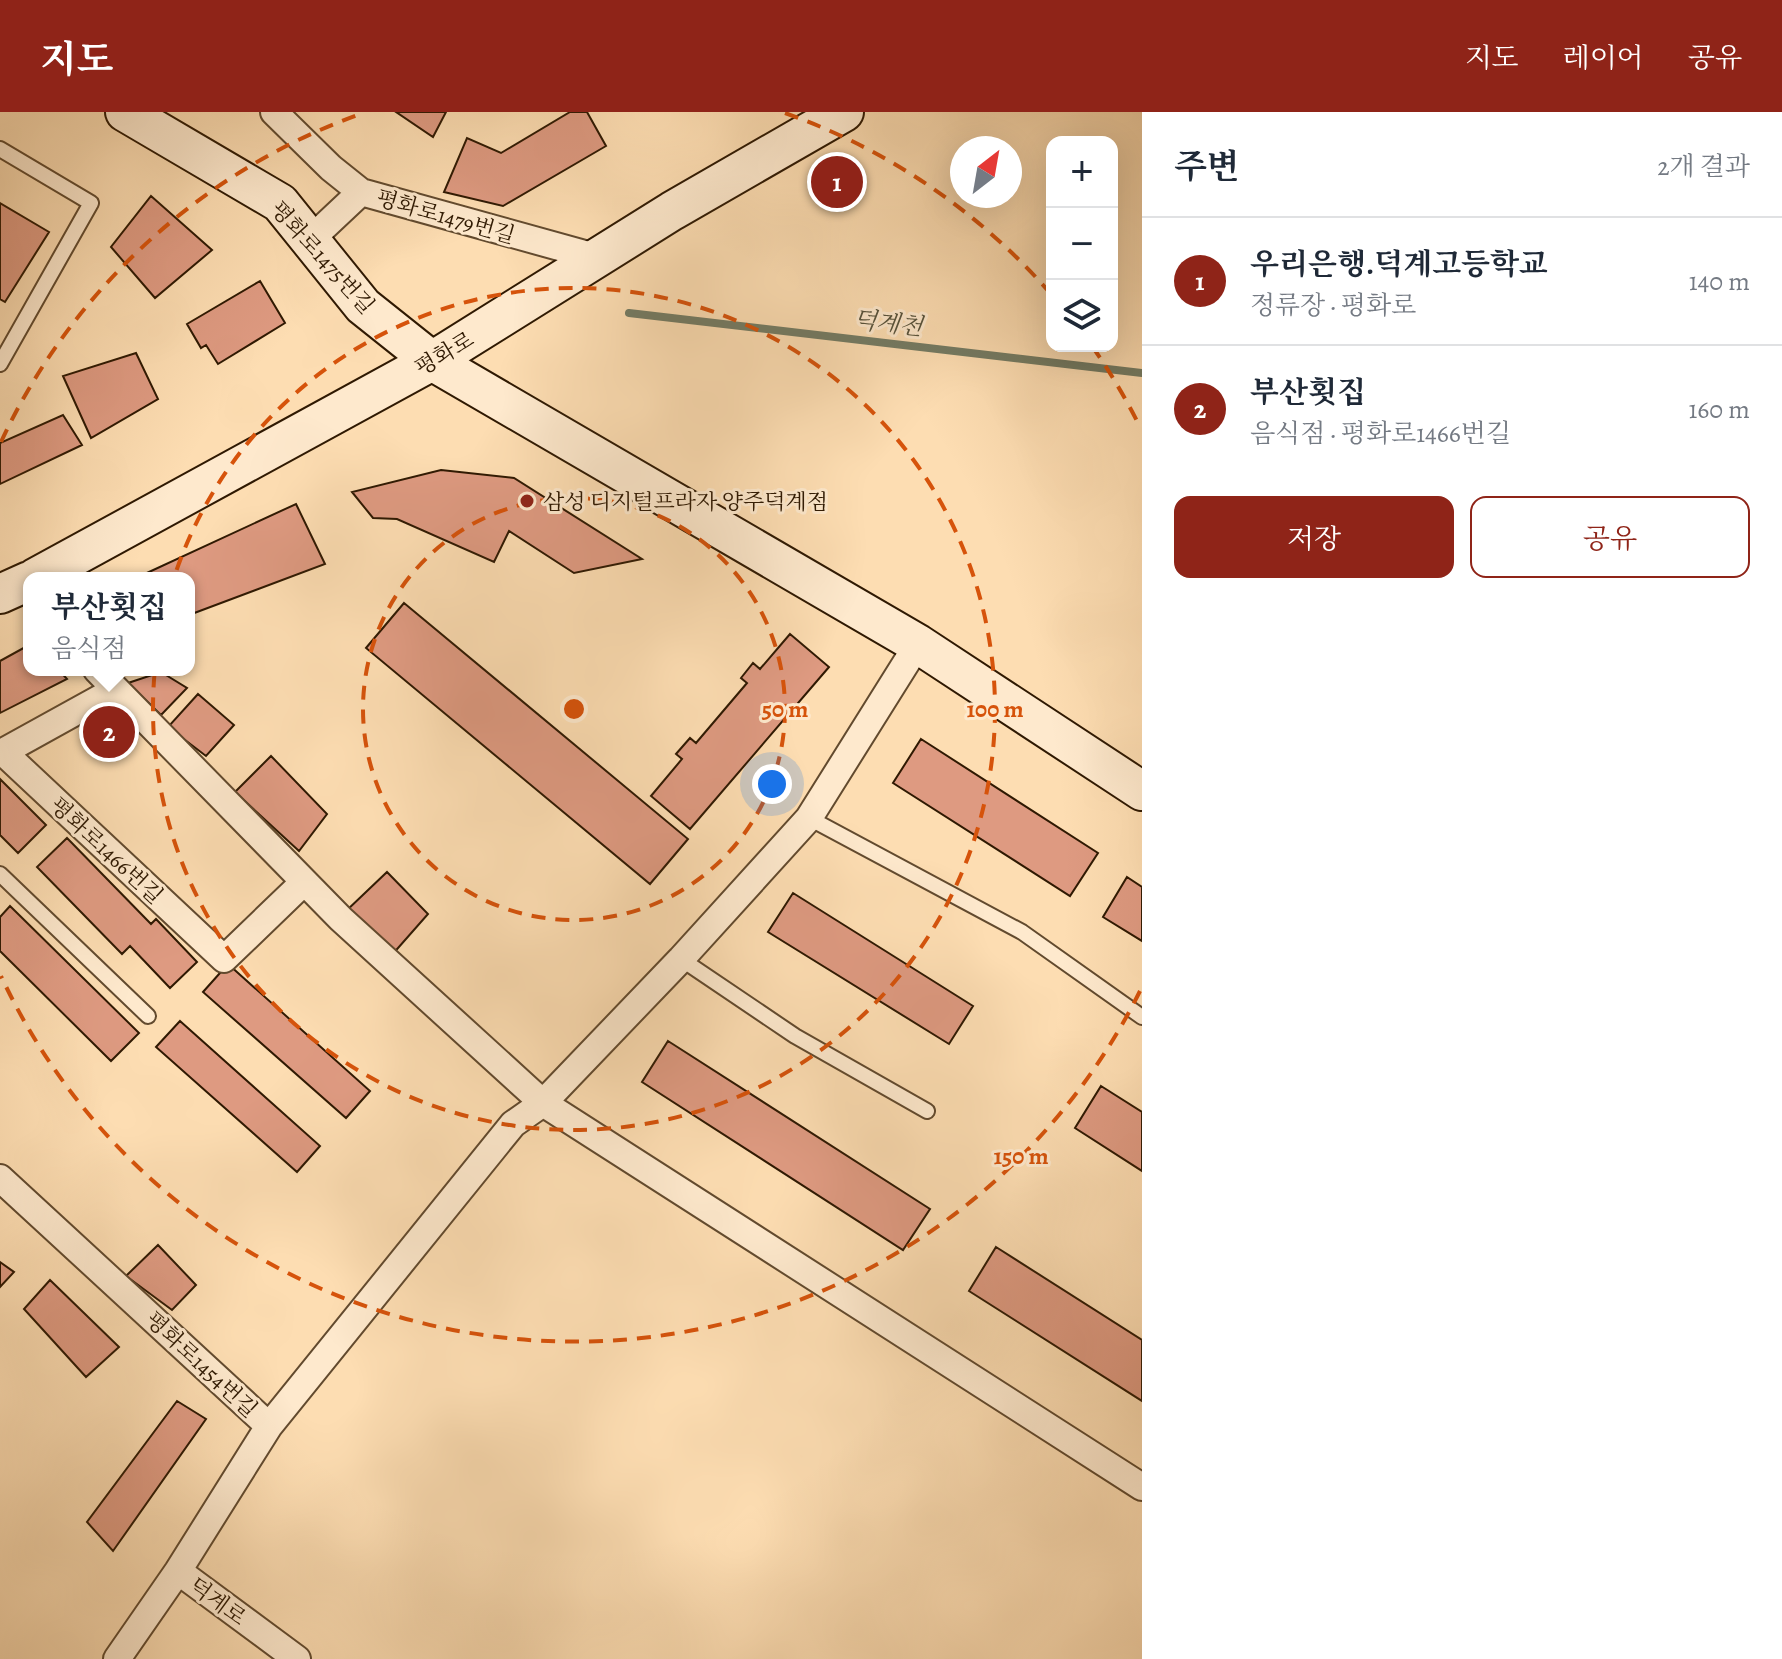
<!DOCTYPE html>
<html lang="ko">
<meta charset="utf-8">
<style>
body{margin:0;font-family:Alegreya,"Noto Serif KR",serif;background:#f6f6f7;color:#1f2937}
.controls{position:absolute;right:24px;top:24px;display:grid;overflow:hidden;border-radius:16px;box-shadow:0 8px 32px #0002}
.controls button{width:72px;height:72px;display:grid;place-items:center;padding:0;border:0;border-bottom:2px solid #e0e1e3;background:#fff;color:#1f2937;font:40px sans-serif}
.compass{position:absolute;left:950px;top:24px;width:72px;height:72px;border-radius:50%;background:#fff;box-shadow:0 8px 32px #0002;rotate:31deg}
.you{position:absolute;left:772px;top:672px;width:28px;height:28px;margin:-20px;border:6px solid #fff;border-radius:50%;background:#1a73e8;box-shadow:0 0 0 12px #1a73e833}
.badge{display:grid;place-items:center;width:52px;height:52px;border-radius:50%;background:#8f2418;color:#fff;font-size:26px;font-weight:700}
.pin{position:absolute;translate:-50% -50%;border:4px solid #fff;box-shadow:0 2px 8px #0006}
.popup{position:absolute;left:23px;top:460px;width:172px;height:104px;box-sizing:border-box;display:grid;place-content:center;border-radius:16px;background:#fff;filter:drop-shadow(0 2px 6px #0005);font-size:26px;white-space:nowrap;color:#747a83}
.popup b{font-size:30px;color:#1f2937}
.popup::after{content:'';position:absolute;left:50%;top:100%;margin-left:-16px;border:16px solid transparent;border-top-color:#fff}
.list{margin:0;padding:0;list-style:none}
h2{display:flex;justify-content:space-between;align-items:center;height:104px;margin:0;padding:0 32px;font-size:34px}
h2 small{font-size:26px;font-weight:400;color:#747a83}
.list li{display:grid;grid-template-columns:52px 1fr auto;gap:24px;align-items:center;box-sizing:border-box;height:128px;padding:0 32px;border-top:2px solid #e0e1e3}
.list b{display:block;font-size:30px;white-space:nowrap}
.list p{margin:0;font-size:26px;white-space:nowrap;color:#747a83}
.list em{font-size:26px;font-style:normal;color:#747a83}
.actions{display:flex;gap:16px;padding:24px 32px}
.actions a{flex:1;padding:18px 0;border:2px solid #8f2418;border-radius:16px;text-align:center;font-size:28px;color:#8f2418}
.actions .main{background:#8f2418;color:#fff}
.icon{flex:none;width:44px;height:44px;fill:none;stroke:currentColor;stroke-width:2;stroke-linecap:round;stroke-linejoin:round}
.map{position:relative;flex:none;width:1142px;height:1547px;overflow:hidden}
header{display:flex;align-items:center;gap:48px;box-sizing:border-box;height:112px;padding:0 40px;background:#8f2418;color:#fff}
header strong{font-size:38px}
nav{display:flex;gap:44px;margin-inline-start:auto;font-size:28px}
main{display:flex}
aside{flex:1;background:#fff}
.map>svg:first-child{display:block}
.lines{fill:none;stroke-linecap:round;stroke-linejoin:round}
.stream{stroke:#737b64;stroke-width:8}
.building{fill:#de9a81;stroke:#2f1902;stroke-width:2}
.lane-casing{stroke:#624a2e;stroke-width:18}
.street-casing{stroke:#624a2e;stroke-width:30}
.secondary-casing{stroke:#2f1902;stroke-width:42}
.lane{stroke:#fee9cd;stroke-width:14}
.street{stroke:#fee9cd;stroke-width:26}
.secondary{stroke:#fee9cd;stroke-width:38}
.ring{fill:none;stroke:#d6530b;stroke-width:4;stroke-dasharray:14 10}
.poi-dot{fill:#8f2418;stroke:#fee9cd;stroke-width:3}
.labels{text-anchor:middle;stroke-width:6;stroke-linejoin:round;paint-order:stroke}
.street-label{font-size:22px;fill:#2f1902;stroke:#fee9cd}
.poi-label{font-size:22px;fill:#2f1902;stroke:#fee9cd;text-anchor:start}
.water-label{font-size:24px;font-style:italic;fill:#57523b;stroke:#fee9cd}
.centre{fill:#d6530b;stroke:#fee9cd;stroke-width:4}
.ring-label{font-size:24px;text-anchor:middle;font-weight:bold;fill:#d6530b;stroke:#fee9cd;stroke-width:6;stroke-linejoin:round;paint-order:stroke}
</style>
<header>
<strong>지도</strong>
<nav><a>지도</a><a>레이어</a><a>공유</a></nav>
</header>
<main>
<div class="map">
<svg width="1142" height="1547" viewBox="0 0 1142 1547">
<rect width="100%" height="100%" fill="#fdddb2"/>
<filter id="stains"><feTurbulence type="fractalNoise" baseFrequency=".0025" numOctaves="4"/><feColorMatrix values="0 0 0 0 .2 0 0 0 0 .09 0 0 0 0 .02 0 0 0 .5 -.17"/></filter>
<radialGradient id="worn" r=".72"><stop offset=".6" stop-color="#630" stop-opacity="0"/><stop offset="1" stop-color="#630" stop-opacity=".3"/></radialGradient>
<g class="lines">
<path class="stream" d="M 629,201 L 1142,261"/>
</g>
<path class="building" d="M 396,0 L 446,0 L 433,25 Z
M 570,0 L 587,0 L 606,34 L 503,94 L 444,80 L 467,26 L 501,41 Z
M 151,84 L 212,138 L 155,186 L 111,135 Z
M 0,91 L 49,120 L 5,190 L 0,187 Z
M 260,169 L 285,211 L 218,252 L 206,233 L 201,236 L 187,212 Z
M 136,241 L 158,287 L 91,326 L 63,264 Z
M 63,303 L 82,333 L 0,372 L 0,331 Z
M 441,358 L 514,366 L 642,447 L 574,461 L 509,419 L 494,450 L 397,407 L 373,406 L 352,380 Z
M 296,392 L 325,452 L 189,503 L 189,466 L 136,466 Z
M 404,491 L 688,727 L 650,772 L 366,536 Z
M 790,522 L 829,555 L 690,717 L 651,684 L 682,647 L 676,642 L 690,626 L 696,631 L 747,571 L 741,566 L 753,551 L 760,557 Z
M 29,533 L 29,558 L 59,558 L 67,567 L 0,601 L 0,549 Z
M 161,560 L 187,576 L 161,603 L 128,571 Z
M 198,582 L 234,613 L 206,644 L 168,615 Z
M 921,627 L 1098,741 L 1070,784 L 893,671 Z
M 271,644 L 327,702 L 299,739 L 235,680 Z
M 0,667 L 46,713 L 18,741 L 0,723 Z
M 67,726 L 151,812 L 156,807 L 197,850 L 170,876 L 130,834 L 122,842 L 37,755 Z
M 387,760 L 428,802 L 391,844 L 345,800 Z
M 1127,765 L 1142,775 L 1142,829 L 1103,805 Z
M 793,781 L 973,894 L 949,932 L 768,820 Z
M 10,794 L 139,921 L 111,949 L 0,839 L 0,805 Z
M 228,852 L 370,979 L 346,1006 L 203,880 Z
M 180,909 L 320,1034 L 297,1060 L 156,935 Z
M 668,929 L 930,1097 L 903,1138 L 642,970 Z
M 1101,974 L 1142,1000 L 1142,1059 L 1075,1016 Z
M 158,1133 L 196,1173 L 172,1198 L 126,1164 Z
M 996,1135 L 1142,1228 L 1142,1289 L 969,1179 Z
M 0,1150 L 14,1160 L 0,1175 Z
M 50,1168 L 119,1235 L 86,1265 L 24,1197 Z
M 177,1289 L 206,1307 L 113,1439 L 87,1410 Z"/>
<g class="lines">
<g class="lane-casing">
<path id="lane" d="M 0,37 L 91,91 L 0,252
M 809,706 L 1022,820 L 1142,905
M 0,762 L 148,904
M 681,847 L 795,924 L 927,999"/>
</g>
<g class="street-casing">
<path id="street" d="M 274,0 L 331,56 L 361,80 L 599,146
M 311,127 L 361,80
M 97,558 L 341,807 L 543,991 L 1142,1375
M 115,578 L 3,640 L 224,847 L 304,770
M 0,1066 L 269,1314 L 178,1459 L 117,1547
M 269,1314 L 513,1012 L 543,991 L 681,847 L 809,706 L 918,532
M 178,1459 L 297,1547"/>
</g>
<g class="secondary-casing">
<path id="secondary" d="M 125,0 L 280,91 L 363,194 L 432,249 L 918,532 L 1142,679
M 35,466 L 432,249 L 672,99 L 844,0
M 0,482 L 29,469"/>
</g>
<use href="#lane" class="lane"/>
<use href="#street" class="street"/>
<use href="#secondary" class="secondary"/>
</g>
<g class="ring">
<circle cx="574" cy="597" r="211"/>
<circle cx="574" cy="597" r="421"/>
<path d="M1140 879A632 632 0 0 1 1 864M1 330A632 632 0 0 1 363 1M785 1A632 632 0 0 1 1051 182M1092 234A632 632 0 0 1 1140 315"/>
</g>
<circle class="poi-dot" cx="527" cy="389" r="8"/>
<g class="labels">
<g class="street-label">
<text transform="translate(446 104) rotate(16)" y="8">평화로1479번길</text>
<text transform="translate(323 145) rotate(48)" y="8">평화로1475번길</text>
<text transform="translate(444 241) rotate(-31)" y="8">평화로</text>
<text transform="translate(107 738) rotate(43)" y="8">평화로1466번길</text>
<text transform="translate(202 1252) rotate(43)" y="8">평화로1454번길</text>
<text transform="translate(218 1489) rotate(36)" y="8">덕계로</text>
</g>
<g class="poi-label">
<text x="543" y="397">삼성 디지털프라자 양주덕계점</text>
</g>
<g class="water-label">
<text transform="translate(888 211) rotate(7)" y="8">덕계천</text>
</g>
</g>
<circle cx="574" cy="597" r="12" class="centre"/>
<g class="ring-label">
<text x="785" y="605">50 m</text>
<text x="995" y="605">100 m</text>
<text x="1021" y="1052">150 m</text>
</g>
<rect width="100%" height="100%" filter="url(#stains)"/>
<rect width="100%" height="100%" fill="url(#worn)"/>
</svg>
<div class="controls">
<button>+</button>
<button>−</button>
<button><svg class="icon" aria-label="layers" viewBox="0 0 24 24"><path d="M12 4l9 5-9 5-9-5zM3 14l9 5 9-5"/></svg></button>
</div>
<svg class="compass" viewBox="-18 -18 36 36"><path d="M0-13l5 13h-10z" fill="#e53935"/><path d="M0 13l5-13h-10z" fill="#747a83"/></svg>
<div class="you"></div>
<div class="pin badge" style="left:837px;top:70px">1</div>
<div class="pin badge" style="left:109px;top:620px">2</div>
<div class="popup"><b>부산횟집</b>음식점</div>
</div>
<aside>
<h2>주변<small>2개 결과</small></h2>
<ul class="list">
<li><span class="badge">1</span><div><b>우리은행.덕계고등학교</b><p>정류장 · 평화로</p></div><em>140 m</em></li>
<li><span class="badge">2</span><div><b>부산횟집</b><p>음식점 · 평화로1466번길</p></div><em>160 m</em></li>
</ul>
<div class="actions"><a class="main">저장</a><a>공유</a></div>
</aside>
</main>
